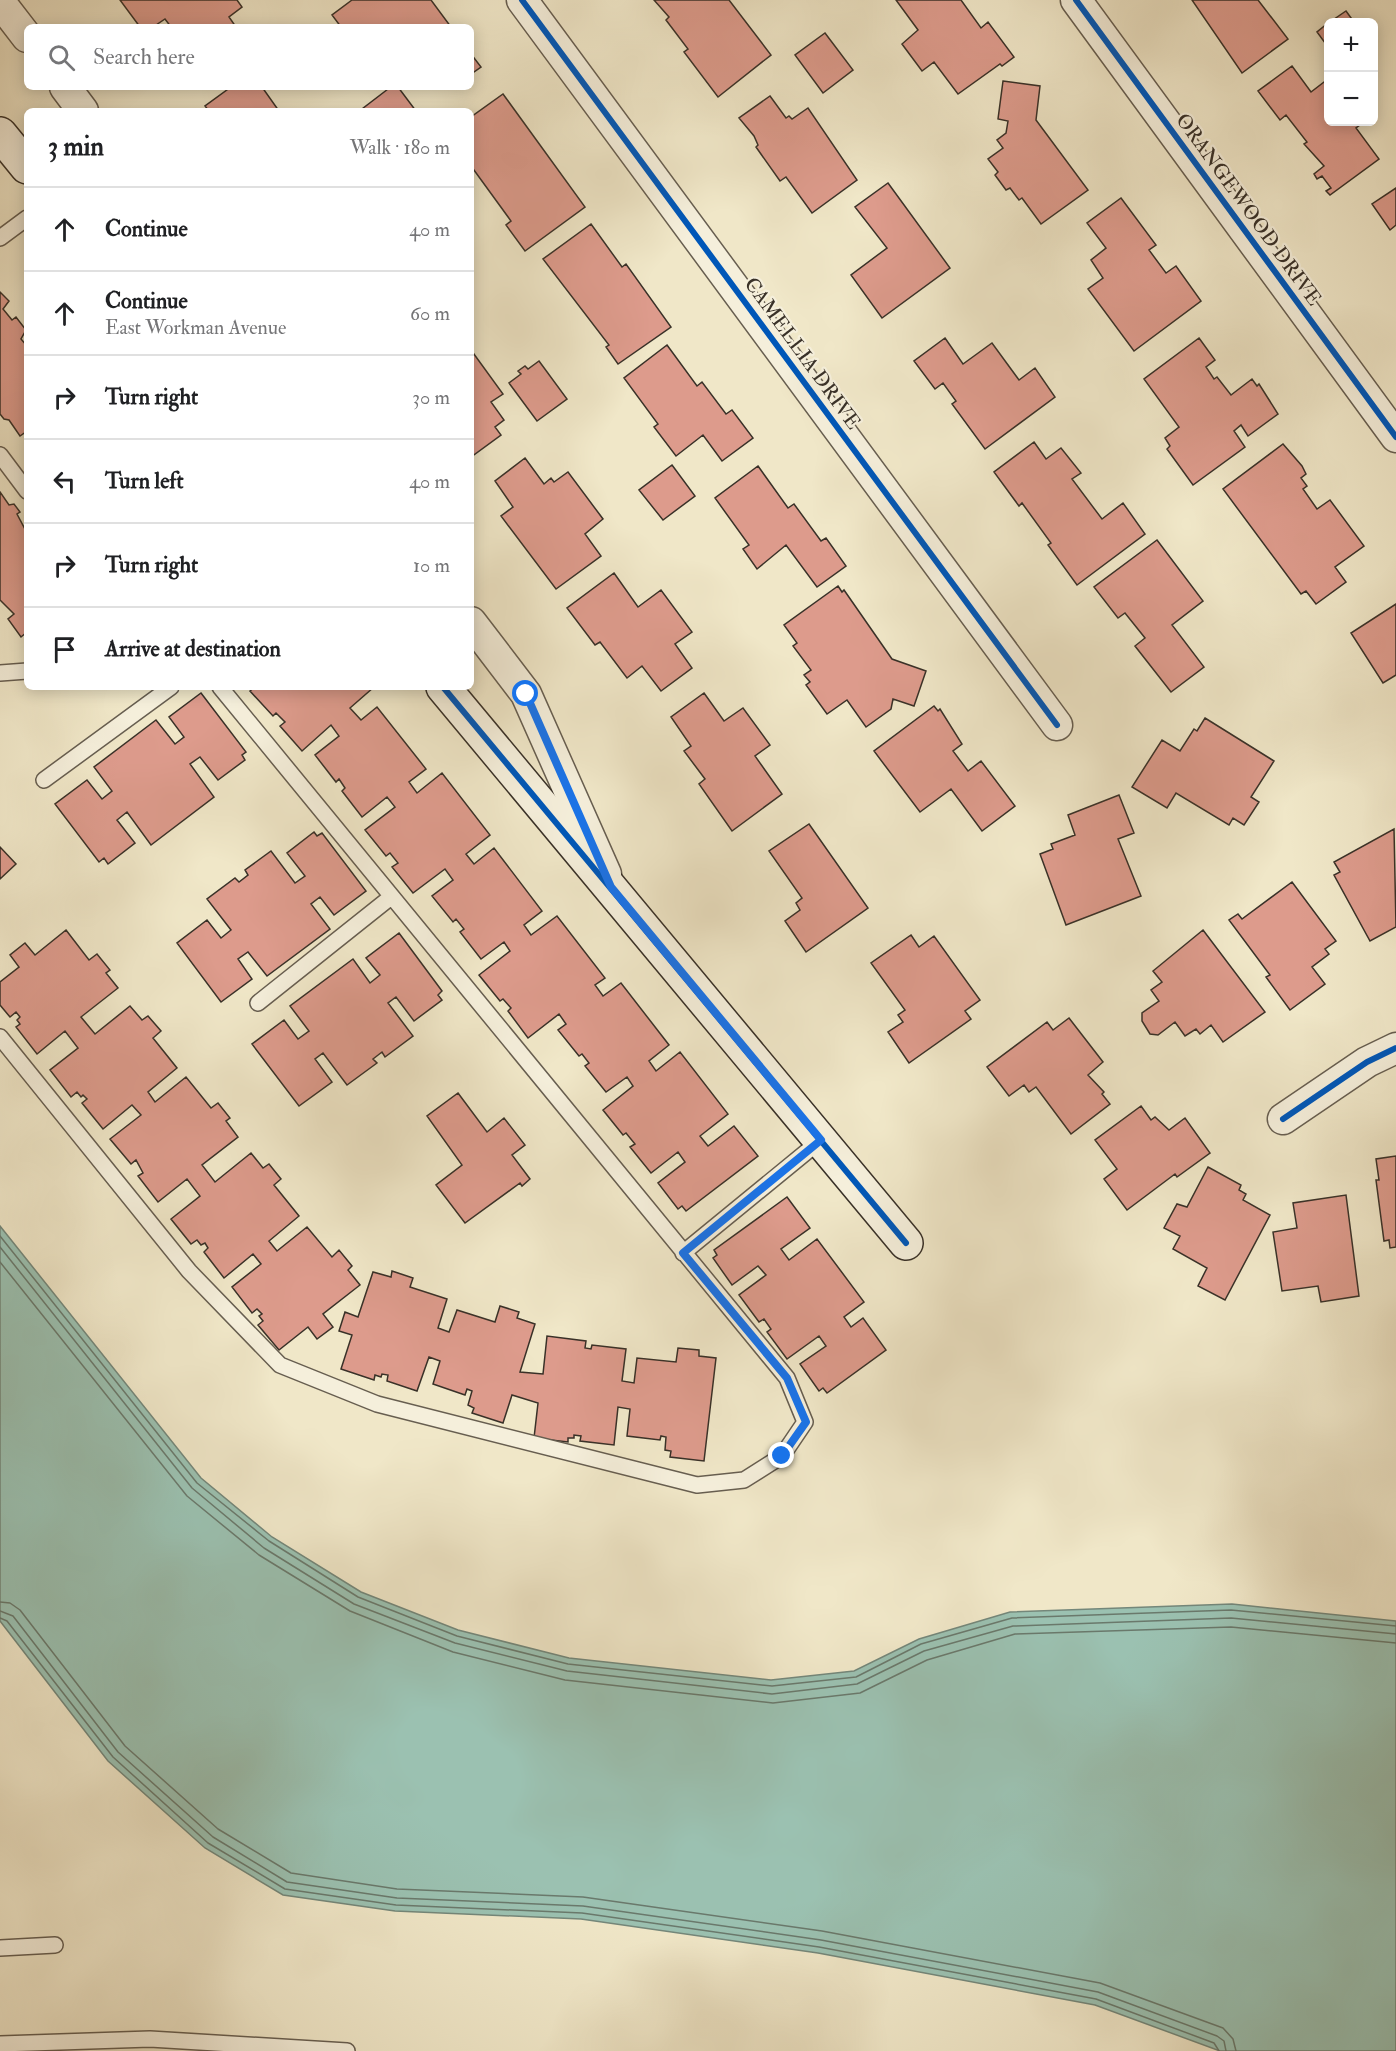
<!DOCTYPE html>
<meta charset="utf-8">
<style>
body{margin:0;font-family:"IM FELL Double Pica",serif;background:#f6f6f6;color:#202124}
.controls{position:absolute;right:18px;top:18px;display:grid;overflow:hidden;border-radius:9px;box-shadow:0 3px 15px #0003}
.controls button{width:54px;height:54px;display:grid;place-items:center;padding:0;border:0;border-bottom:2px solid #e0e0e0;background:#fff;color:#202124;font:30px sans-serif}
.stop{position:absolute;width:18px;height:18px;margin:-14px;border:4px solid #1a73e8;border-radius:50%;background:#fff}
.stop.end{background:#1a73e8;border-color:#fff;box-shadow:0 2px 6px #0008}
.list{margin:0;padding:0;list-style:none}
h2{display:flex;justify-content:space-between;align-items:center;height:78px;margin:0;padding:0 24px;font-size:26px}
h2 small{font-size:20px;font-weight:400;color:#757577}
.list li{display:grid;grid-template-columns:39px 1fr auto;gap:18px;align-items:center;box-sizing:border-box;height:84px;padding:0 24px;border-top:2px solid #e0e0e0}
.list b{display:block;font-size:22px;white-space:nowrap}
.list p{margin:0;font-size:20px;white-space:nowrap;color:#757577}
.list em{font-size:20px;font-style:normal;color:#757577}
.icon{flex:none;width:33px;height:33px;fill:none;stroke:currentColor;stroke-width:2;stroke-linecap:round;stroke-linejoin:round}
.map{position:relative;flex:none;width:1396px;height:2051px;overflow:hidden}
.search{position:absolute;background:#fff;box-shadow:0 3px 15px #0003;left:24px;top:24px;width:450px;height:66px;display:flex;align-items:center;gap:15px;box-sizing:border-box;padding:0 21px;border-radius:9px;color:#757577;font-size:22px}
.panel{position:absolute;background:#fff;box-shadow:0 3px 15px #0003;left:24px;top:108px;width:450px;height:582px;border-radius:9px}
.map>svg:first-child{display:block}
.water{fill:#9bc1b1;stroke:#74877a;stroke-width:1.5}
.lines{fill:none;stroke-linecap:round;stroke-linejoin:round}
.shore{stroke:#6a796c;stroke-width:1.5}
.building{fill:#dd9b8c;stroke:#393128;stroke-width:1.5}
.lane-casing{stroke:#675e50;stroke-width:18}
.street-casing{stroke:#675e50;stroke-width:33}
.secondary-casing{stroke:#393128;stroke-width:36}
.lane{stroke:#f5efdb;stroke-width:15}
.street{stroke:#f5efdb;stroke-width:30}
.secondary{stroke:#f5efdb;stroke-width:33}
.cycleway-casing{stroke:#f5efdb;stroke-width:10}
.cycleway{stroke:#0057b8;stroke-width:6}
.route{stroke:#1a73e8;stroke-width:8}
.labels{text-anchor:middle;stroke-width:4.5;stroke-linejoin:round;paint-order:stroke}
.street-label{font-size:20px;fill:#393128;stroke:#f5efdb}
</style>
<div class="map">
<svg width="1396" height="2051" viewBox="0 0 1396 2051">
<rect width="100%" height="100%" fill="#f0e7c8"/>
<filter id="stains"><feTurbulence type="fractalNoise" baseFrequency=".00333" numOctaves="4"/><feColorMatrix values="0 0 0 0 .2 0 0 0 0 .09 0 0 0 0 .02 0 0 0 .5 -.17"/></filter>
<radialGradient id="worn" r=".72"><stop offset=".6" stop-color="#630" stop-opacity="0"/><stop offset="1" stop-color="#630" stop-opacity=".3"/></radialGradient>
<path class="water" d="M 0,1226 L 201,1478 L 272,1537 L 361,1592 L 458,1630 L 569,1658 L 771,1680 L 854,1671 L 919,1639 L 1010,1612 L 1232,1604 L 1396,1621 L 1396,2051 L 1220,2051 L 1095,2005 L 818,1953 L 581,1919 L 395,1911 L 283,1895 L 205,1848 L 108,1761 L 0,1621 Z"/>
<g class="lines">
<path class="shore" d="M 0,1236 L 197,1483 L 269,1541 L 358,1597 L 457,1636 L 568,1664 L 772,1686 L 856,1677 L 921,1644 L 1012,1618 L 1231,1610 L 1396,1626
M 0,1247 L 192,1488 L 264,1548 L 354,1604 L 455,1643 L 567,1671 L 772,1694 L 857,1684 L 924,1651 L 1013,1626 L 1231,1618 L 1396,1634
M 0,1262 L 187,1496 L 259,1555 L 350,1611 L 453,1652 L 565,1680 L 773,1703 L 860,1693 L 927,1660 L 1015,1634 L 1231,1627 L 1396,1643
M 0,1602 L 10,1603 L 20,1610 L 125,1746 L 218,1829 L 291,1873 L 397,1889 L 583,1897 L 822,1931 L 1100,1983 L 1223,2028 L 1233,2039 L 1236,2051
M 0,1611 L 13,1616 L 118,1752 L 213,1837 L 287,1882 L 397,1898 L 583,1906 L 821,1940 L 1098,1992 L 1217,2036 L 1224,2041 L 1226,2051
M 0,1618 L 7,1621 L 113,1757 L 208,1843 L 285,1889 L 396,1905 L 582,1913 L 819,1947 L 1096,1999 L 1214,2043 L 1219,2051"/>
</g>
<path class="building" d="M 120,0 L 237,0 L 242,7 L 229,17 L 236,27 L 171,27 L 165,19 L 153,27 L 140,27 Z
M 352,0 L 431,0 L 451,27 L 341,27 L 332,15 Z
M 654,0 L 729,0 L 771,55 L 718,97 L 684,52 L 688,49 L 666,20 L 669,17 Z
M 896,0 L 961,0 L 981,28 L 988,22 L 1014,57 L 1002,66 L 1000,64 L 958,94 L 934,62 L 922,71 L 902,44 L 918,30 Z
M 1192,0 L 1258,0 L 1288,39 L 1242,73 Z
M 1346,11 L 1354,22 L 1330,22 Z
M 1328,23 L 1328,47 L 1317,32 Z
M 825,33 L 853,70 L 823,93 L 795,55 Z
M 471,54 L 481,67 L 471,74 Z
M 1292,66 L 1311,92 L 1328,79 L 1328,122 L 1364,122 L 1356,128 L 1379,159 L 1330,195 L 1326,191 L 1331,188 L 1322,176 L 1317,179 L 1314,174 L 1324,166 L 1304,144 L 1307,142 L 1286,115 L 1280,120 L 1258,91 Z
M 1003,81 L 1040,86 L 1036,120 L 1088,190 L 1041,224 L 1022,198 L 1019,200 L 1010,188 L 1006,190 L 995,175 L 998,172 L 988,159 L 1003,148 L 997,140 L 1006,133 L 1008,121 L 998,119 Z
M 231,87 L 262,87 L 279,111 L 209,111 L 205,106 Z
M 386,87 L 398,87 L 416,111 L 363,111 L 362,109 L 388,89 Z
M 503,94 L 585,207 L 525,251 L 506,225 L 511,221 L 471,166 L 471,117 Z
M 770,96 L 786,118 L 789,116 L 792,119 L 808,108 L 857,180 L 812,213 L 786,177 L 780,181 L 756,147 L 758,145 L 754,136 L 739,118 Z
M 888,183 L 950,268 L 882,318 L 851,275 L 887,248 L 855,207 Z
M 1396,188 L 1396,225 L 1390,230 L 1372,204 Z
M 1121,198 L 1156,245 L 1149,250 L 1166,273 L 1176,266 L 1201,301 L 1134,351 L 1088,289 L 1103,278 L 1091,260 L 1106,248 L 1087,223 Z
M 591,224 L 622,267 L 626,264 L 671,327 L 618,364 L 606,347 L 609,345 L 543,259 Z
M 0,292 L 9,301 L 3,309 L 12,320 L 16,317 L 26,330 L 21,339 L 27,346 L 27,431 L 20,436 L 9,420 L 4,419 L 0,414 Z
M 945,338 L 963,364 L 992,343 L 1019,380 L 1035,368 L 1055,397 L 985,449 L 952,404 L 956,401 L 943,383 L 935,389 L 914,361 Z
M 1199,338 L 1215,360 L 1206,367 L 1214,379 L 1217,377 L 1231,395 L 1252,379 L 1257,386 L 1259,384 L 1278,414 L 1248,436 L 1241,425 L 1234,431 L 1245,447 L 1193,485 L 1167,449 L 1170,446 L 1165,438 L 1179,427 L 1144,379 Z
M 667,345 L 697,386 L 702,382 L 726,414 L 732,410 L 753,438 L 722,461 L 703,435 L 676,456 L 654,427 L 658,424 L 624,378 Z
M 471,350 L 503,394 L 491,402 L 504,420 L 495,427 L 501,435 L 471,457 Z
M 539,361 L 567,399 L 537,421 L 509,383 L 521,374 L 518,371 L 525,366 L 528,369 Z
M 1034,442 L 1046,459 L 1061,448 L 1081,473 L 1072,479 L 1102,519 L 1123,503 L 1145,534 L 1077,585 L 1048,545 L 1051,543 L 1022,503 L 1019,506 L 994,472 Z
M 1283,444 L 1302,466 L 1306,474 L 1301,478 L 1307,486 L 1303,489 L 1317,509 L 1330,500 L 1364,546 L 1335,567 L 1346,582 L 1316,604 L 1306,591 L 1301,594 L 1223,489 Z
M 525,458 L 544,484 L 551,478 L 554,482 L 568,472 L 603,519 L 585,534 L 601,556 L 556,589 L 501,516 L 513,507 L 495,481 Z
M 672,465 L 695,496 L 663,520 L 639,490 Z
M 758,466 L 788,508 L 794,504 L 821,541 L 826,538 L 846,566 L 817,587 L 786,545 L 757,569 L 743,549 L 749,545 L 715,498 Z
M 0,492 L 9,505 L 14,504 L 20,512 L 17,514 L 27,533 L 27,632 L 21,637 L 8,619 L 14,614 L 0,600 Z
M 1157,540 L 1203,601 L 1172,625 L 1204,667 L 1171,692 L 1135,646 L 1145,638 L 1125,613 L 1118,618 L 1094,587 Z
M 614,573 L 638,607 L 661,590 L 692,632 L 675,644 L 692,668 L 661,691 L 642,666 L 627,678 L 600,642 L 595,645 L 567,608 Z
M 838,586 L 842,592 L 844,590 L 892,659 L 926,671 L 914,706 L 893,699 L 891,709 L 866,727 L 847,700 L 827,714 L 806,685 L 810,682 L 804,675 L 811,670 L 793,646 L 797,643 L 784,625 Z
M 1396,604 L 1396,675 L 1383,683 L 1351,633 Z
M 255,687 L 374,687 L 350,708 L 361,720 L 377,707 L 426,769 L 409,782 L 417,793 L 442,773 L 490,835 L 466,854 L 474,864 L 494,848 L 542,911 L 524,925 L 531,935 L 557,916 L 605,978 L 595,985 L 603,996 L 621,983 L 669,1045 L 649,1061 L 656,1071 L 680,1052 L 728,1114 L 700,1136 L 708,1146 L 734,1126 L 758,1156 L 686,1211 L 682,1206 L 678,1209 L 658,1183 L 685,1162 L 678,1152 L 651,1173 L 630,1147 L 635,1144 L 626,1133 L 623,1135 L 603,1110 L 633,1086 L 627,1077 L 606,1092 L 585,1066 L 589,1063 L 582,1054 L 579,1056 L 558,1030 L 566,1024 L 559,1014 L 528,1038 L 508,1011 L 511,1008 L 503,999 L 500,1001 L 479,975 L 510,951 L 504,942 L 481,959 L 460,932 L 464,929 L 456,919 L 453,922 L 432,896 L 453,880 L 445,869 L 413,893 L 392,867 L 398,863 L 390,853 L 386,856 L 365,830 L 395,807 L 387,797 L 362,817 L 342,791 L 345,788 L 339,779 L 336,782 L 315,755 L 339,736 L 331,725 L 302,751 L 280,726 L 285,722 L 276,713 L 273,716 L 250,691 Z
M 201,693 L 246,752 L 242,755 L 245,760 L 218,780 L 200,757 L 190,764 L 214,797 L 151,845 L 127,812 L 117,820 L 135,843 L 108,864 L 104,858 L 99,862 L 55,804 L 87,780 L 102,799 L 112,791 L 94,767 L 156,720 L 175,744 L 184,737 L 169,717 Z
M 704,693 L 724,721 L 743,708 L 770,745 L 755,756 L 782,794 L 732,831 L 699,784 L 705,779 L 684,751 L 691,746 L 671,717 Z
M 934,706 L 938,711 L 940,709 L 962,744 L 953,751 L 968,771 L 981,761 L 1015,806 L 982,831 L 951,789 L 920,812 L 874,751 Z
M 1205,718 L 1274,761 L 1251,797 L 1259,802 L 1244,825 L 1233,818 L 1229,825 L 1176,793 L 1167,808 L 1132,787 L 1162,740 L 1180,751 L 1194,729 L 1197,731 Z
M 1119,795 L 1134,833 L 1118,839 L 1141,896 L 1066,925 L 1040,854 L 1053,849 L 1051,844 L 1075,835 L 1068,815 Z
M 809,824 L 868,908 L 806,952 L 785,921 L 800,910 L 796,903 L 802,898 L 769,851 Z
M 1394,829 L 1396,927 L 1370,941 L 1334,875 L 1340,872 L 1334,862 Z
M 314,832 L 317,836 L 322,833 L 366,891 L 334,915 L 320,897 L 311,904 L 330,929 L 267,976 L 248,952 L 238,959 L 252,979 L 221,1002 L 177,943 L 207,920 L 221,938 L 231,930 L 207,899 L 235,878 L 239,882 L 248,875 L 245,870 L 271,851 L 295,883 L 305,876 L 287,853 Z
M 0,847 L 16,864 L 0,879 Z
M 1292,882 L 1336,941 L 1325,949 L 1329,954 L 1312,967 L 1325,984 L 1290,1010 L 1266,977 L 1270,975 L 1229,920 L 1238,914 L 1242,919 Z
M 66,930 L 89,960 L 97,954 L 110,970 L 106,973 L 118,988 L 81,1017 L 95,1034 L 130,1006 L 142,1020 L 148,1016 L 161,1031 L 153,1038 L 177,1068 L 148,1092 L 155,1102 L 186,1077 L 211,1108 L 218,1103 L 230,1118 L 226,1121 L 238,1137 L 202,1165 L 215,1182 L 251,1153 L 263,1168 L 269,1164 L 281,1179 L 274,1185 L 299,1216 L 269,1241 L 277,1251 L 307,1227 L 332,1257 L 339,1250 L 352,1266 L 348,1270 L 360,1285 L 323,1314 L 333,1327 L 317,1339 L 308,1327 L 279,1350 L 258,1325 L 263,1321 L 259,1316 L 262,1314 L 257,1309 L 252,1313 L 232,1287 L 261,1264 L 253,1254 L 224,1278 L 204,1252 L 208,1248 L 205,1243 L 201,1245 L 197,1240 L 191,1244 L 171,1219 L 200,1196 L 187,1179 L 158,1202 L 138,1176 L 143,1173 L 136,1160 L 131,1164 L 110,1139 L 141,1115 L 132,1105 L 103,1129 L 82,1103 L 87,1099 L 83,1095 L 81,1097 L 77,1092 L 71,1097 L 50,1070 L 78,1048 L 65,1031 L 37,1054 L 16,1027 L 20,1024 L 17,1020 L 20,1017 L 16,1012 L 10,1017 L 0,1005 L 0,982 L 19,967 L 10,955 L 25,943 L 35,955 Z
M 1203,930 L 1265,1012 L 1223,1042 L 1211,1025 L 1200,1034 L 1196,1029 L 1185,1036 L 1175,1022 L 1158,1035 L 1150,1034 L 1142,1021 L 1142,1013 L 1159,1001 L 1151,990 L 1162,982 L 1153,971 Z
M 399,933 L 442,991 L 438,995 L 442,1000 L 414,1021 L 396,997 L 388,1003 L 413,1036 L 385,1057 L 382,1052 L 373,1059 L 377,1063 L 347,1085 L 323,1053 L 315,1059 L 332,1082 L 299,1106 L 252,1044 L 284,1020 L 298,1039 L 309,1031 L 290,1006 L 353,959 L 370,983 L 380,975 L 366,958 Z
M 911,935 L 919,947 L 934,936 L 980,1000 L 965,1011 L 971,1019 L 909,1063 L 888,1032 L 903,1022 L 898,1015 L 905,1010 L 871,963 Z
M 1069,1018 L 1103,1062 L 1088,1075 L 1104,1092 L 1102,1094 L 1110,1104 L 1071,1134 L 1036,1087 L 1029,1092 L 1024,1085 L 1009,1096 L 987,1067 L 1047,1022 L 1053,1030 Z
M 458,1093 L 487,1132 L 504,1118 L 525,1145 L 512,1155 L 530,1179 L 522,1186 L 520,1183 L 465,1223 L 436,1185 L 462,1165 L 427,1116 Z
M 1141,1106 L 1151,1120 L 1155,1117 L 1169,1130 L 1185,1118 L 1210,1153 L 1177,1177 L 1175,1174 L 1127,1210 L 1104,1179 L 1117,1169 L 1095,1140 Z
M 1396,1156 L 1396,1247 L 1390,1248 L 1389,1240 L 1384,1241 L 1376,1180 L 1379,1180 L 1376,1159 Z
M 1208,1167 L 1241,1185 L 1239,1190 L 1246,1194 L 1243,1200 L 1270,1215 L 1225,1300 L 1198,1286 L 1207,1268 L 1173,1249 L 1180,1236 L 1164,1228 L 1177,1204 L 1187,1207 Z
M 1346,1195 L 1359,1296 L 1321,1302 L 1318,1286 L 1282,1291 L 1273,1232 L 1297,1228 L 1293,1203 Z
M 787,1197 L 810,1228 L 781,1249 L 789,1260 L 817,1239 L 864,1302 L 844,1317 L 851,1327 L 863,1318 L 886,1350 L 827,1393 L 823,1388 L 819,1391 L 800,1364 L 826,1346 L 819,1336 L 787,1359 L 767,1332 L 771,1329 L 764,1319 L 759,1322 L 739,1295 L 766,1275 L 758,1266 L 732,1285 L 713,1258 L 717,1255 L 714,1250 Z
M 392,1271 L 413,1278 L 410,1287 L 447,1299 L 438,1328 L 449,1332 L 457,1310 L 495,1322 L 500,1306 L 519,1312 L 517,1318 L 535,1324 L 520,1372 L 543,1374 L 547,1336 L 586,1341 L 585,1348 L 591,1349 L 592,1345 L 626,1349 L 622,1381 L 634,1383 L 637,1358 L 676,1362 L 678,1348 L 699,1350 L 699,1356 L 716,1358 L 704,1461 L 670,1457 L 671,1451 L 665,1450 L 666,1437 L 661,1436 L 660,1440 L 627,1436 L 630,1409 L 618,1407 L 614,1445 L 580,1441 L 581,1436 L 574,1435 L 574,1438 L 568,1438 L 568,1442 L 534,1438 L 538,1403 L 512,1395 L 503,1423 L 472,1413 L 474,1408 L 468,1405 L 472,1391 L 467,1389 L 465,1395 L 433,1384 L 440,1361 L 429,1357 L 417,1391 L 387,1381 L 388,1375 L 382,1374 L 381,1377 L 375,1375 L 374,1380 L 341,1369 L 352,1335 L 339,1331 L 345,1312 L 358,1317 L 373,1272 L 391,1277 Z"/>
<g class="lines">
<g class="lane-casing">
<path id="lane" d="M 0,238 L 27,218
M 0,455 L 27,491
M 0,673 L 27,671
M 44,780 L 171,687
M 258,1003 L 391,897
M 0,1037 L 189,1271 L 280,1365 L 377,1404 L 697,1485 L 744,1480 L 782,1456 L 805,1422 L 787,1378 L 220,687
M 683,1253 L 821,1140
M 0,1948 L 55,1945
M 0,2044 L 150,2039 L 347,2051"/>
</g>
<g class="street-casing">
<path id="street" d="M 522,0 L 1057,725
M 1076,0 L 1396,437
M 0,2 L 27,37
M 65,87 L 83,111
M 471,622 L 526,694 L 606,874
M 1283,1119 L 1367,1062 L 1396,1048"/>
</g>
<g class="secondary-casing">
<path id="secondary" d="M 0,134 L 27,167
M 443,687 L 906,1243"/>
</g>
<use href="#lane" class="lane"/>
<use href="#street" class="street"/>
<use href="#secondary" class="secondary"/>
<g class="cycleway-casing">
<path id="cycleway" d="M 522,0 L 1057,725
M 1076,0 L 1396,437
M 443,687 L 906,1243
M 1283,1119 L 1367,1062 L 1396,1048"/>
</g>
<use href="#cycleway" class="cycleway"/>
</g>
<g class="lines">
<path class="route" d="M 526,694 L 611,887 L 821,1140 L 683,1253 L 787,1378 L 806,1422 L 782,1456"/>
</g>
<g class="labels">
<g class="street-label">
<text transform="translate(1249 209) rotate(54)" y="7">ORANGEWOOD DRIVE</text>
<text transform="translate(803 353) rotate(54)" y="7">CAMELLIA DRIVE</text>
</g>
</g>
<rect width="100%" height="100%" filter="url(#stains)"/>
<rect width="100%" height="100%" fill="url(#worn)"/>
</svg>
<div class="controls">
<button>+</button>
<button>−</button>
</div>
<div class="stop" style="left:526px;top:694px"></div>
<div class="stop end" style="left:782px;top:1456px"></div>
<div class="search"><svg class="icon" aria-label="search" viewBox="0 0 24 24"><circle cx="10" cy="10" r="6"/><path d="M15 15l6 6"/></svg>Search here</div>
<section class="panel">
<h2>3 min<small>Walk · 180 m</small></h2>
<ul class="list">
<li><svg class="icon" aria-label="ahead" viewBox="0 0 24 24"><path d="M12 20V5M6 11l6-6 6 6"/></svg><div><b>Continue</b></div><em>40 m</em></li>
<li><svg class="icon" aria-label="ahead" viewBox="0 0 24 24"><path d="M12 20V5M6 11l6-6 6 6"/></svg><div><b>Continue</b><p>East Workman Avenue</p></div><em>60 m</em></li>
<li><svg class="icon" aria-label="right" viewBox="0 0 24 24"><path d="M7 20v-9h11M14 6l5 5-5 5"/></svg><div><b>Turn right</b></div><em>30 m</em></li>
<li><svg class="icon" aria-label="left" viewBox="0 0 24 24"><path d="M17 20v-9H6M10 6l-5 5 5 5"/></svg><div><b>Turn left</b></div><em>40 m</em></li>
<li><svg class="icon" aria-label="right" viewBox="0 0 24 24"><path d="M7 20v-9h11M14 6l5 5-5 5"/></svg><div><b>Turn right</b></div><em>10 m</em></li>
<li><svg class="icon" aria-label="arrive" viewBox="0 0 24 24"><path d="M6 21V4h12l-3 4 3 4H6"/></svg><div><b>Arrive at destination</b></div></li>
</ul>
</section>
</div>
